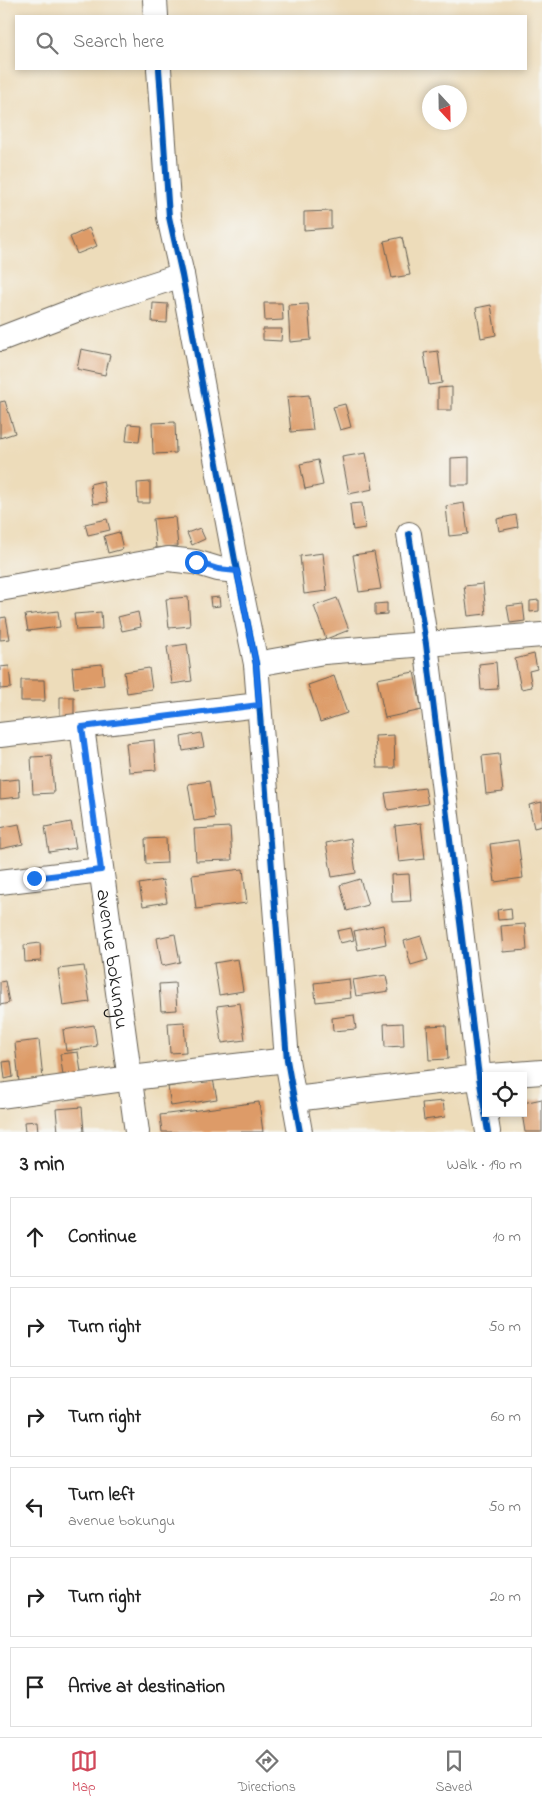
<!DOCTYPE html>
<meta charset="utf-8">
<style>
body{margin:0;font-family:"Indie Flower",sans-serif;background:#f6f6f6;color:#222}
.controls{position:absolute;right:15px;bottom:15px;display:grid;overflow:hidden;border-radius:0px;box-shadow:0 2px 8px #0003}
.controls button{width:45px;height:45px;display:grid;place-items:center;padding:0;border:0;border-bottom:1px solid #e0e0e0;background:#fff;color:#222;font:25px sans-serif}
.compass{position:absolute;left:422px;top:85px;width:45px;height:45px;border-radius:50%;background:#fff;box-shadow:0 2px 8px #0003;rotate:158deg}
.stop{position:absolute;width:15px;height:15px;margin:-11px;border:4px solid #1a73e8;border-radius:50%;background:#fff}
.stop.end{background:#1a73e8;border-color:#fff;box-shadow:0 1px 5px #0008}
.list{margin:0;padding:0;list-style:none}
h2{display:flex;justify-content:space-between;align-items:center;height:65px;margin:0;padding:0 20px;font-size:21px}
h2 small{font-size:16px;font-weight:400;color:#767676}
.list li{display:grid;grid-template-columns:32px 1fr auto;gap:15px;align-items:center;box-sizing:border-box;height:80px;margin:0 10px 10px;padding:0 10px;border:1px solid #e0e0e0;border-radius:0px}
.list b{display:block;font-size:19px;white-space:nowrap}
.list p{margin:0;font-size:16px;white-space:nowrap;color:#767676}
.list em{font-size:16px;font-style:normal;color:#767676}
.icon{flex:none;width:28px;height:28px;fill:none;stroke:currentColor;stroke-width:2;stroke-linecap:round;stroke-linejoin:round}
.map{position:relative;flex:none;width:542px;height:1132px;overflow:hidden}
.search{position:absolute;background:#fff;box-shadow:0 2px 8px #0003;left:15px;right:15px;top:15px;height:55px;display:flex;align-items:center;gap:12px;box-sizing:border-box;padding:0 18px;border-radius:0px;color:#767676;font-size:19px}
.sheet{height:605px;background:#fff}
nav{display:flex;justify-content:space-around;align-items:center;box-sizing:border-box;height:70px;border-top:1px solid #e0e0e0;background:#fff;font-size:14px;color:#767676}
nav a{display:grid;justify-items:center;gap:2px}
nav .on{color:#d1495b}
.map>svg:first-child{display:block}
.building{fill:#dd9b68}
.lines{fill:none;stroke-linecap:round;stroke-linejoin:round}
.minor-casing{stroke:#655f53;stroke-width:26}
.minor{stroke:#fff;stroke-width:24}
.cycleway-casing{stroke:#f6f6f2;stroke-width:9}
.cycleway{stroke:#0057b8;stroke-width:6}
.route{stroke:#1a73e8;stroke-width:6}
.labels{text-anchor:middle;stroke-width:4;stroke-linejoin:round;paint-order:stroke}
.street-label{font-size:21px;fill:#1c1c1c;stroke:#f6f6f2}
</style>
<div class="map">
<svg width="542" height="1132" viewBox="0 0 542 1132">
<rect width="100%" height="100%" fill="#f6f6f2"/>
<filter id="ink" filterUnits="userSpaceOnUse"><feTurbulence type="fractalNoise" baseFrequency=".02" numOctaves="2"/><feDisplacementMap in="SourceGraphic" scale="10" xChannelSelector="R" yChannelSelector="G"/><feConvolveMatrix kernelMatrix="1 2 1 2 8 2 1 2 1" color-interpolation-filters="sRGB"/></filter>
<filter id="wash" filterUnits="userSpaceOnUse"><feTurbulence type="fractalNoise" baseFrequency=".0096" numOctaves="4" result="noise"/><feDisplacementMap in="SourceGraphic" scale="20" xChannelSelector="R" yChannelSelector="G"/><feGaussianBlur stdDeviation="1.12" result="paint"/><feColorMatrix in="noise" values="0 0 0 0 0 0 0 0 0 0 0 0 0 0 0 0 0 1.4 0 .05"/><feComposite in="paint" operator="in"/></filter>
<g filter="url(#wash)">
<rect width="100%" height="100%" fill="#eddcba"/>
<g id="blocks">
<path class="building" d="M 331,211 L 331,228 L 304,230 L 304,212 Z
M 89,228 L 97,246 L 77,254 L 70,237 Z
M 402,237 L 410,275 L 392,278 L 384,241 Z
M 153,303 L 168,304 L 167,323 L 152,322 Z
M 264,303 L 282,303 L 283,320 L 265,321 Z
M 308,304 L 311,340 L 290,342 L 288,305 Z
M 491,305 L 496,335 L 481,338 L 476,308 Z
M 263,329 L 282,329 L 281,341 L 263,340 Z
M 81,349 L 110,355 L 105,375 L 77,369 Z
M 438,351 L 442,383 L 429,385 L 424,353 Z
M 452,387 L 452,410 L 438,410 L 438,388 Z
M 309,395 L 313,430 L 291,432 L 287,397 Z
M 5,401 L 15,433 L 0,438 L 0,402 Z
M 345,404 L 351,427 L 340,430 L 333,407 Z
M 175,422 L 176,453 L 153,454 L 152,423 Z
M 128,424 L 141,425 L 139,442 L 126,441 Z
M 366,453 L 373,489 L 349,494 L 342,457 Z
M 469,457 L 469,485 L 451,485 L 451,458 Z
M 318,460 L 323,485 L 305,489 L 300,464 Z
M 103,481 L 107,502 L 93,504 L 90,484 Z
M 150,482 L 150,503 L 138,503 L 137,483 Z
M 362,503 L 365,528 L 353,530 L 350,504 Z
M 464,503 L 468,534 L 449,536 L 446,506 Z
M 516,515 L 518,527 L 499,531 L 497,519 Z
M 175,517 L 178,546 L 156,548 L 153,519 Z
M 107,519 L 110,530 L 88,535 L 85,524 Z
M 200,528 L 205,539 L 192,545 L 187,533 Z
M 119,532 L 123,549 L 108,553 L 104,536 Z
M 374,552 L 381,589 L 359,592 L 353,555 Z
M 323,553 L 327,591 L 304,594 L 300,556 Z
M 483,584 L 486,614 L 468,616 L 464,586 Z
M 188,597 L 190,626 L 169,628 L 166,599 Z
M 219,597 L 220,606 L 211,607 L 210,598 Z
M 337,598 L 349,630 L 326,639 L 314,606 Z
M 539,600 L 539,611 L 530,612 L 530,601 Z
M 387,603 L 387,614 L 375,615 L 375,604 Z
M 523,604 L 525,621 L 510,623 L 507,606 Z
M 58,611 L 60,627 L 28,631 L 25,615 Z
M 101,612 L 102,629 L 76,630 L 74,614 Z
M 138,612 L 141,627 L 122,631 L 118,617 Z
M 6,617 L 10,639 L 0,640 L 0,618 Z
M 187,644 L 192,681 L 172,684 L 167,647 Z
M 534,654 L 537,669 L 529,671 L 532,687 L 521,689 L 515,659 Z
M 496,662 L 498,689 L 481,690 L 479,664 Z
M 102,664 L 104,685 L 74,688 L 72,667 Z
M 9,666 L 11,688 L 0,689 L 0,667 Z
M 149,668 L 152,689 L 127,693 L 124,672 Z
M 414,672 L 422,710 L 385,718 L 377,679 Z
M 334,676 L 347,713 L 320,722 L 308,685 Z
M 21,680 L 44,680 L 45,701 L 21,701 Z
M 60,697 L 74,697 L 74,719 L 60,719 Z
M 201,733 L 204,747 L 183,751 L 181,737 Z
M 394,735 L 395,768 L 377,768 L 375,736 Z
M 154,740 L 156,770 L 129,772 L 126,743 Z
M 499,754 L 503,792 L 486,794 L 482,756 Z
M 51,756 L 54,793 L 33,794 L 31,757 Z
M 19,779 L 20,797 L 0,799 L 0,781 Z
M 209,781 L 215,818 L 194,821 L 188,784 Z
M 425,788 L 428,804 L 388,810 L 385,793 Z
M 542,802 L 542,826 L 534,828 L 529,805 Z
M 71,822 L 76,848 L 49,852 L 45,827 Z
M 421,823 L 425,859 L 399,862 L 395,826 Z
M 19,824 L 23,844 L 0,849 L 0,828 Z
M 230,827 L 232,860 L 196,861 L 194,829 Z
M 166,838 L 167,863 L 146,864 L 145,839 Z
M 351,838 L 356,873 L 332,877 L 326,843 Z
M 518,840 L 523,878 L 495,882 L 490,844 Z
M 243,869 L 247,903 L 196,909 L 192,875 Z
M 409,874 L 411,901 L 392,902 L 391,875 Z
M 360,879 L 368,905 L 347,911 L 340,885 Z
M 163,880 L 167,902 L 143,906 L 139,884 Z
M 511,908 L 512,919 L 498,920 L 497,910 Z
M 525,924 L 527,950 L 503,952 L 501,926 Z
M 383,925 L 386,944 L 358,950 L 354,931 Z
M 351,928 L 354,940 L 340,943 L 337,931 Z
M 175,934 L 180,962 L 162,966 L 157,938 Z
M 421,936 L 428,960 L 411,965 L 404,941 Z
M 40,943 L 41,961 L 25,962 L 24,945 Z
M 238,959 L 243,991 L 219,995 L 214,963 Z
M 84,966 L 90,1002 L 63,1006 L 58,969 Z
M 386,975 L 389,991 L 356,996 L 353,980 Z
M 349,979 L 351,998 L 316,1002 L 314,983 Z
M 5,981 L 9,1003 L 0,1005 L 0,982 Z
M 175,983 L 177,1010 L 161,1011 L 159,984 Z
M 240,1003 L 245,1040 L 222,1043 L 217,1006 Z
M 354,1015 L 356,1029 L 333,1031 L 332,1018 Z
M 184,1022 L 186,1052 L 170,1053 L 168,1023 Z
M 403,1023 L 404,1046 L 385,1047 L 384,1024 Z
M 94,1025 L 97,1046 L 66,1051 L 63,1030 Z
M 446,1025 L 448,1059 L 429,1060 L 427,1026 Z
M 39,1040 L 43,1079 L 19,1082 L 15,1043 Z
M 78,1052 L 82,1079 L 64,1082 L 60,1054 Z
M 11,1061 L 13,1077 L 5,1079 L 3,1062 Z
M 213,1079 L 217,1099 L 171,1106 L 168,1087 Z
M 542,1099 L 542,1132 L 525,1132 L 522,1113 L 523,1113 L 523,1103 Z
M 443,1101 L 445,1117 L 424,1120 L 422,1103 Z
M 259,1102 L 263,1132 L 162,1132 L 160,1115 Z
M 82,1107 L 84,1132 L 58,1132 L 56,1109 Z
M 37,1121 L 38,1132 L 25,1132 L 24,1122 Z"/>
</g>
</g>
<g filter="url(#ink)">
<use href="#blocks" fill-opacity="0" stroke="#655f53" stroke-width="1"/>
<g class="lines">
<g class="minor-casing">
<g id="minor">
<path d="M 155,0 L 156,16"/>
<path d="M 159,69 L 169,217 L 182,275 L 237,571 L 256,664 L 287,1060 L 300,1132"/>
<path d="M 0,339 L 86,306 L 182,275"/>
<path d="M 409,534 L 426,644 L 479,1077 L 488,1132"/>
<path d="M 0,589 L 168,559 L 195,562 L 218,569 L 237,571"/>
<path d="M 256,664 L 324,652 L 542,635"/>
<path id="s1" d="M 82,727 L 137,1132"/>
<path d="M 0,735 L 259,705"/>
<path d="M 0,882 L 101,870"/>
<path d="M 490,1076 L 542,1072"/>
<path d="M 0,1096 L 131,1078 L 287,1060"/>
<path d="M 295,1099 L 486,1076"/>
</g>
</g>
<use href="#minor" class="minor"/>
<g class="cycleway-casing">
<path id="cycleway" d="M 159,69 L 169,217 L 182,275 L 237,571 L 256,664 L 287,1060 L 300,1132
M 409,534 L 426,644 L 479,1077 L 488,1132"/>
</g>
<use href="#cycleway" class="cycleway"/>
</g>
</g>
<g class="lines" filter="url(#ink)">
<path class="route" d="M 34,878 L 101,870 L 82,727 L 259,705 L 256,664 L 237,571 L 218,569 L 196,562"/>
</g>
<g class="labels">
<g class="street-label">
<text dy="7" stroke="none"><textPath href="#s1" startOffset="234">avenue bokungu</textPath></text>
</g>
</g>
</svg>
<div class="controls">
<button><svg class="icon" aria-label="locate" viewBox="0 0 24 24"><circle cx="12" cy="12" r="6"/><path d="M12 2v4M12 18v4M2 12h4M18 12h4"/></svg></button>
</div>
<svg class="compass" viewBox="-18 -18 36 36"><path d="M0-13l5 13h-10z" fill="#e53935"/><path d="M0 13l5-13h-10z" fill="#767676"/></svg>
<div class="stop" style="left:196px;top:562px"></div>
<div class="stop end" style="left:34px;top:878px"></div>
<div class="search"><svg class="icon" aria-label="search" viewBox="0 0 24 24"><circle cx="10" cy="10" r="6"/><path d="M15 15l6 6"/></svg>Search here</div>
</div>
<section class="sheet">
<h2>3 min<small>Walk · 190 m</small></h2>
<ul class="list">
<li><svg class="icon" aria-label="ahead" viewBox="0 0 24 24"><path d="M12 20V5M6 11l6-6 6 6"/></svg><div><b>Continue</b></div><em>10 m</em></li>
<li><svg class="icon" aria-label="right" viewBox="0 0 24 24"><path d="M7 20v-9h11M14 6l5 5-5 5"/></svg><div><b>Turn right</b></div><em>50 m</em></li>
<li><svg class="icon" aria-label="right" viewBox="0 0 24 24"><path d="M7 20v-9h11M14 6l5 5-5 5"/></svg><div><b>Turn right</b></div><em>60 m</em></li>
<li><svg class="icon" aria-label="left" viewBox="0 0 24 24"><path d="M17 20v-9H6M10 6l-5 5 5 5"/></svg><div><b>Turn left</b><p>avenue bokungu</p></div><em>50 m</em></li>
<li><svg class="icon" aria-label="right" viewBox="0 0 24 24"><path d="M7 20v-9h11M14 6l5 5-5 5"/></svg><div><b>Turn right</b></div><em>20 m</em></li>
<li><svg class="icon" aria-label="arrive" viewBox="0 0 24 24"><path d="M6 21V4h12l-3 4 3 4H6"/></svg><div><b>Arrive at destination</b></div></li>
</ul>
</section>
<nav>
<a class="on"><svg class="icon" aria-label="map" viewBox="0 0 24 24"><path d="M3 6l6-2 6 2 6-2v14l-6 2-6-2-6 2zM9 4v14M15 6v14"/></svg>Map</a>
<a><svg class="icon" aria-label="directions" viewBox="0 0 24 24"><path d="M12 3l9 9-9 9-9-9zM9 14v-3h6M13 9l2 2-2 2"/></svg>Directions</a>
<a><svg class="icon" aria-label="saved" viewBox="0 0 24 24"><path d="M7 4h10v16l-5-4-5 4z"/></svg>Saved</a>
</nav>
